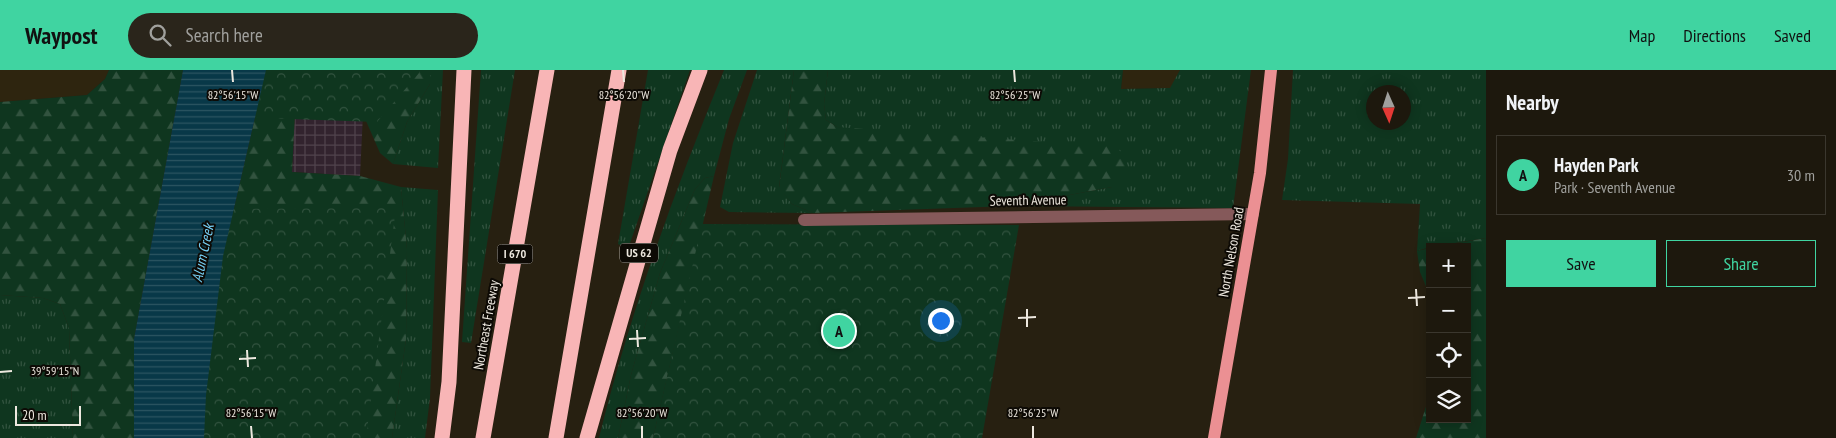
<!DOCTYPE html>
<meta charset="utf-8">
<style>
body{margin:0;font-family:"PT Sans Narrow",sans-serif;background:#2a251b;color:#f1f3f6}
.controls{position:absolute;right:15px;bottom:15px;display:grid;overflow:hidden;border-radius:0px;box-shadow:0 2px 12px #0003}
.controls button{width:45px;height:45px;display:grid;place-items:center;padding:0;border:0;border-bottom:1px solid #3b372e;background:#1d180d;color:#f1f3f6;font:25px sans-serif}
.compass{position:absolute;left:1366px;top:15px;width:45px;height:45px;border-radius:50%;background:#1d180d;box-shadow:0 2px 12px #0003;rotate:177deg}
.scale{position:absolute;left:15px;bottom:12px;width:66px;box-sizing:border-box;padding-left:5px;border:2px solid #ede8df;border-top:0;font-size:14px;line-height:18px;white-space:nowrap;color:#ede8df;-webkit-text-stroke:4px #0d0a05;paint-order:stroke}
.you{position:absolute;left:940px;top:250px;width:18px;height:18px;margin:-12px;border:4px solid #fff;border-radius:50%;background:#1a73e8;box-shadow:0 0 0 8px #1a73e833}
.badge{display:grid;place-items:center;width:32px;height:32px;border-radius:50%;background:#40d4a1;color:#111;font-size:16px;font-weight:700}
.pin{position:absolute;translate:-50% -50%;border:2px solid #fff;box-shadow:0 1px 5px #0006}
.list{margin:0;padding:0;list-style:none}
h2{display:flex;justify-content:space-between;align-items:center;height:65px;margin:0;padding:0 20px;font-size:21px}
h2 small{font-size:16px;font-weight:400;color:#a0a09d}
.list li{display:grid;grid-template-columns:32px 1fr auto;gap:15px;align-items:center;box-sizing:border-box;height:80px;margin:0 10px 10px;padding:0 10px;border:1px solid #3b372e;border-radius:0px}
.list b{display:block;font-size:19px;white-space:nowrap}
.list p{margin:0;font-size:16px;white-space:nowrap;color:#a0a09d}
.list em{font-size:16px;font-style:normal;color:#a0a09d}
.actions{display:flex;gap:10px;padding:15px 20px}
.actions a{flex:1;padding:11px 0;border:1px solid #40d4a1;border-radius:0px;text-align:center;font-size:18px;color:#40d4a1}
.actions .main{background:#40d4a1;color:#111}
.icon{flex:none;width:28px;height:28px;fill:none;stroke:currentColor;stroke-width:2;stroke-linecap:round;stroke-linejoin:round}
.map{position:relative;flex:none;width:1486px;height:368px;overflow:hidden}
header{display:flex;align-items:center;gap:30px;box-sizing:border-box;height:70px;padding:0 25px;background:#40d4a1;color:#111}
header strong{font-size:24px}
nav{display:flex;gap:28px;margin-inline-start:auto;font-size:18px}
.search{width:350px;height:45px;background:#2a251b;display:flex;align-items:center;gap:12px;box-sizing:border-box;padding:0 18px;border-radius:28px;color:#a0a09d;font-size:19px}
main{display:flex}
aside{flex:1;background:#1d180d}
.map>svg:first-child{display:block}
.built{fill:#2e250f}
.industrial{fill:url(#industrial-grid)}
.grass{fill:url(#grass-tufts);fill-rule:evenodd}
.forest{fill:url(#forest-firs)}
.park{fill:url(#park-crowns)}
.water{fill:url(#water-rules)}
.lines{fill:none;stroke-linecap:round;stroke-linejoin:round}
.minor{stroke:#85595a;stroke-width:12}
.primary{stroke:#eb9093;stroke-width:12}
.motorway{stroke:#f8b5b6;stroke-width:15}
.ticks{fill:none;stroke:#ede8df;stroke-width:2}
.labels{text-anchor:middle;stroke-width:4;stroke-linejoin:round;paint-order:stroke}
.shield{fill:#0d0a05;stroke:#aaa59e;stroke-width:1}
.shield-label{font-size:12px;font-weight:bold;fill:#ede8df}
.street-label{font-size:14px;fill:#ede8df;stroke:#0d0a05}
.water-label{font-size:15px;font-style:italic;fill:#76cff4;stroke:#0d0a05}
.ticks-label{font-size:12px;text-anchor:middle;fill:#ede8df;stroke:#0d0a05;stroke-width:4;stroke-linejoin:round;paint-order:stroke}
</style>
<header>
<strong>Waypost</strong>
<div class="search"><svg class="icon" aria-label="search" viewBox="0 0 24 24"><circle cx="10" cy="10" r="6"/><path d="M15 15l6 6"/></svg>Search here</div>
<nav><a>Map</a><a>Directions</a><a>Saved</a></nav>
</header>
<main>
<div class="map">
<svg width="1486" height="368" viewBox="0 0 1486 368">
<defs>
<pattern id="industrial-grid" width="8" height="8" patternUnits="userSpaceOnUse" patternTransform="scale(1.25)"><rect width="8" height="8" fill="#32232e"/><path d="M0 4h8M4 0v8" fill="none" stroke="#50434c"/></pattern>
<pattern id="grass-tufts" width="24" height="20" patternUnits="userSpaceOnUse" patternTransform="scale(1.25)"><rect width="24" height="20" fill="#0f361f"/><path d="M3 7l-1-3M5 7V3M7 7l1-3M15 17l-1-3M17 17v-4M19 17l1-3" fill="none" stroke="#32533f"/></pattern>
<pattern id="forest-firs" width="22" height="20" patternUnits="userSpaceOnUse" patternTransform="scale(1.25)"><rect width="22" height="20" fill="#0f361f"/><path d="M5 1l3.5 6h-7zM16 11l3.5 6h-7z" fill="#32533f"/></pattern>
<pattern id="park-crowns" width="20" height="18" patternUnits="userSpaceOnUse" patternTransform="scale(1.25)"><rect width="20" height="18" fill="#0f361f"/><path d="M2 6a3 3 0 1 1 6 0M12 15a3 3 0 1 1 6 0" fill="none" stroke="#32533f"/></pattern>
<pattern id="water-rules" width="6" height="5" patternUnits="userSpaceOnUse" patternTransform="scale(1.25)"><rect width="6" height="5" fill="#083848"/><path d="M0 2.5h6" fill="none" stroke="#2c5562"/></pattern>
</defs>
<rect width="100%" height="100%" fill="#272011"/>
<path class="built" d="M 0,0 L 109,0 L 105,9 L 87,25 L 0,32 Z
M 1123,0 L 1180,0 L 1171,18 L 1121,19 Z"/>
<path class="industrial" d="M 295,41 L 363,44 L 360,106 L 292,102 Z"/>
<path class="grass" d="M 430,0 L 443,0 L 438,98 L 393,94 L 407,52 L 430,14 Z
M 481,0 L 515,0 L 471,273 L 462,272 Z
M 648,0 L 690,0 L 628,179 L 618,174 Z
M 724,0 L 747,0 L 729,49 L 714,106 L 705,108 L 695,119 L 660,203 L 631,305 L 618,368 L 599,368 C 630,242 675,120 724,0 Z
M 757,0 L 794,0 L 779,117 L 792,134 L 813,143 L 729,142 L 720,137 L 733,73 Z
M 828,0 L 1123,0 L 1121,19 L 1170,18 L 1180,0 L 1251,0 L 1233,138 L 1011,136 L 1112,117 L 837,57 L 826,50 L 824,34 Z
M 1293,0 L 1486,0 L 1486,168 L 1430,177 L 1417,181 L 1420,134 L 1282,130 L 1288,89 ZM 1374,22 L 1404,22 L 1404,52 L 1374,52 Z
M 401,117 L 438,120 L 430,328 L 425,368 L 392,368 L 406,269 L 407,179 Z
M 0,225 L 43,228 L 60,234 L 69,258 L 73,368 L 0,368 Z"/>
<path class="forest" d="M 109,0 L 183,0 L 134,269 L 134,368 L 73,368 L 69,258 L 60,234 L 43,228 L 0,225 L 0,32 L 87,25 L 105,9 Z
M 266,0 L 430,0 L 430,14 L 407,52 L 393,94 L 380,83 L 363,44 L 295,41 L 292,102 L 360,106 L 401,117 L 407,179 L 406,269 L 392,368 L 204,368 L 223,186 Z
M 794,0 L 828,0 L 824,34 L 826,50 L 837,57 L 1117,77 L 1125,88 L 1125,106 L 1112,117 L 1011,136 L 813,143 L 792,134 L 779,118 Z
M 714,106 L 653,368 L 618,368 L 631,305 L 660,203 L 695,119 L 705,108 Z
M 1486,168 L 1486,368 L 1416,368 L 1430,324 L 1430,349 L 1467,349 L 1467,177 L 1435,177 Z
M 1430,178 L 1430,226 L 1420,202 L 1417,181 Z"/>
<path class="park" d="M 240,0 L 419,0 L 419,3 L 377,52 L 231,47 Z
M 396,138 L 366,368 L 184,368 L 212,139 Z
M 702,154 L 1019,155 L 982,368 L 653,368 Z"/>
<path class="water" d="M 183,0 L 266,0 L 223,186 L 206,325 L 204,368 L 134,368 L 134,269 Z"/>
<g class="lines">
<path class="minor" d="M 804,150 L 1253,144"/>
<path class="primary" d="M 1214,368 L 1260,103 L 1271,0"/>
<path class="motorway" d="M 442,368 L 449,312 L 464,0
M 483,368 L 547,0
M 556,368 L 619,0
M 587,368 L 670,80 L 700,0"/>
</g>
<path class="ticks" d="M 232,0 L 233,12M 623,0 L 624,12M 1014,0 L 1015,12M 1416,219 L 1417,236M 1408,228 L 1425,227M 1027,239 L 1027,257M 1018,248 L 1036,247M 637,260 L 638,277M 629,269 L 646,268M 247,280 L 248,297M 239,289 L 256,288M 0,302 L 12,301M 251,356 L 252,368M 642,356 L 642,368M 1033,356 L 1033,368"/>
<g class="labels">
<g class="shield">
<rect x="620" y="173.5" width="38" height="19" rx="4"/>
<rect x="497.5" y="174.5" width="35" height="19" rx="4"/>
</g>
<g class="shield-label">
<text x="639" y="187">US 62</text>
<text x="515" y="188">I 670</text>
</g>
<g class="street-label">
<text transform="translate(1028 130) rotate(-1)" y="5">Seventh Avenue</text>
<text transform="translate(1231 182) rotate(-80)" y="5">North Nelson Road</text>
<text transform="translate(486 255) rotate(-80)" y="5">Northeast Freeway</text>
</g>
<g class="water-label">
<text transform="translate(203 183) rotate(-78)" y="5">Alum Creek</text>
</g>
</g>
<g class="ticks-label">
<text x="1015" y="29">82°56'25"W</text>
<text x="233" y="29">82°56'15"W</text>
<text x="624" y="29">82°56'20"W</text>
<text x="55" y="305">39°59'15"N</text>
<text x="251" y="347">82°56'15"W</text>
<text x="642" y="347">82°56'20"W</text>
<text x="1033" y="347">82°56'25"W</text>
</g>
</svg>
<div class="controls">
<button>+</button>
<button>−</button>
<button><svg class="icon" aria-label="locate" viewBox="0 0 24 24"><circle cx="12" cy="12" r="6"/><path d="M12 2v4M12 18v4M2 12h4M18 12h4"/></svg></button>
<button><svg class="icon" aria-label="layers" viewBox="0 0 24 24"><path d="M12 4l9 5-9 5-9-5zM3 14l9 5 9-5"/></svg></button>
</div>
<svg class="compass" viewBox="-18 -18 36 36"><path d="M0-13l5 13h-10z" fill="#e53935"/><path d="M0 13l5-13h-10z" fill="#a0a09d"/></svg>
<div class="scale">20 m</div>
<div class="you"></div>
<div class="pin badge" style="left:839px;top:261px">A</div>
</div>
<aside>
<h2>Nearby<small></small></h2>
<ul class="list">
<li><span class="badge">A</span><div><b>Hayden Park</b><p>Park · Seventh Avenue</p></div><em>30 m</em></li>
</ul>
<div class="actions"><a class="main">Save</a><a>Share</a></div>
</aside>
</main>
